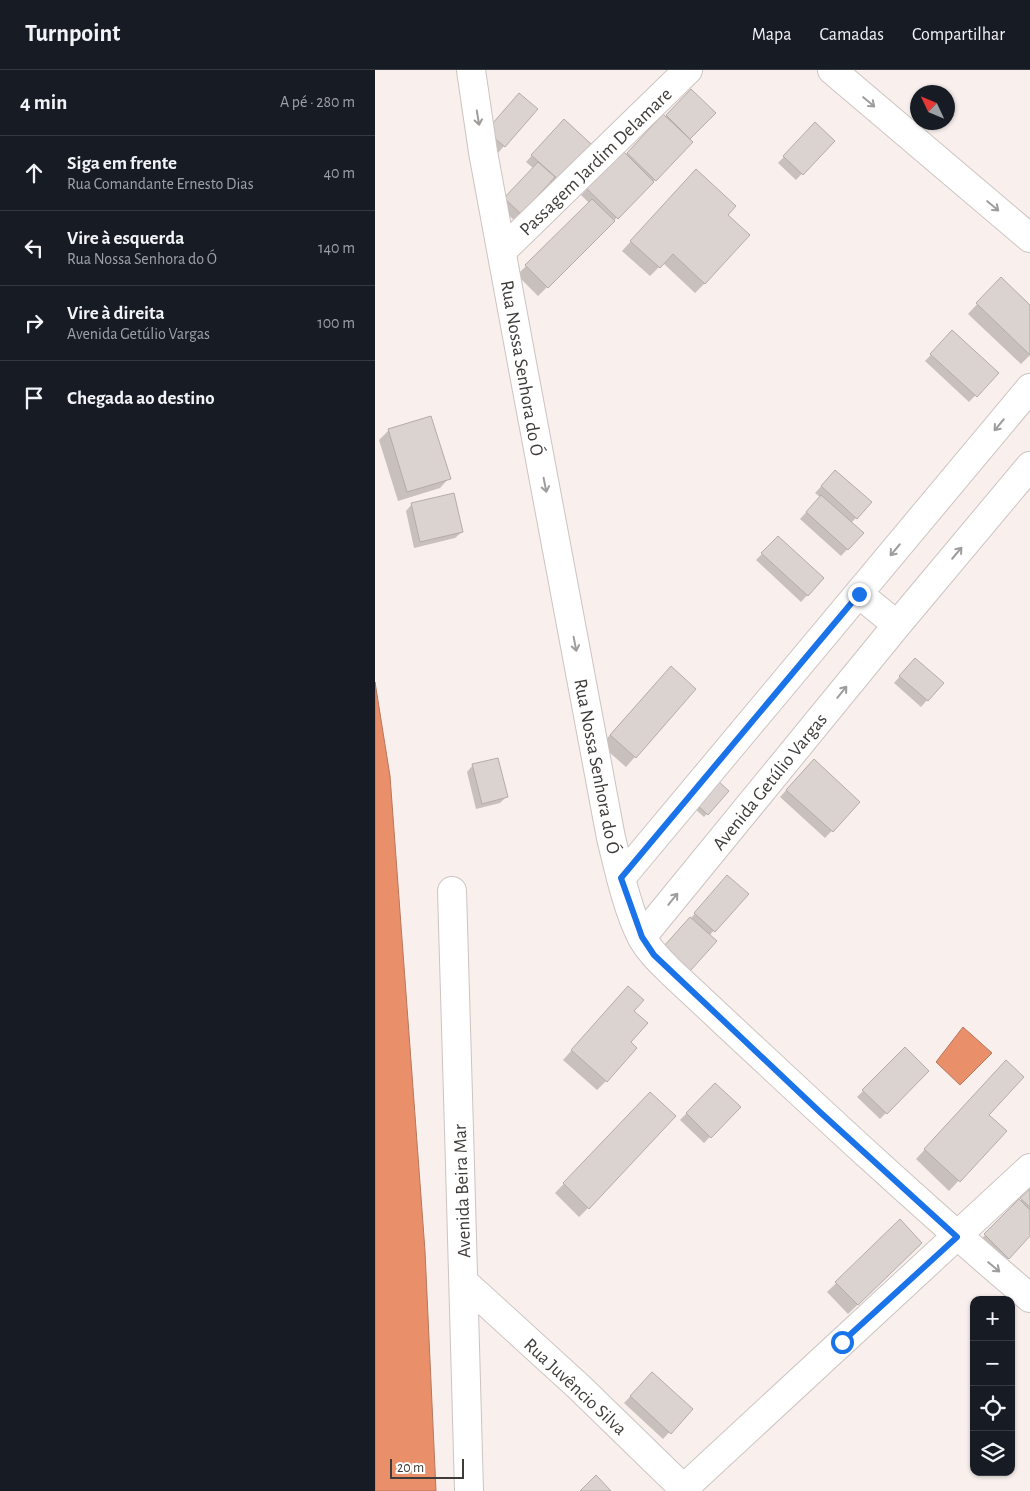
<!DOCTYPE html>
<html lang="pt">
<meta charset="utf-8">
<style>
body{margin:0;font-family:"Alegreya Sans",sans-serif;background:#20242c;color:#f1f3f6}
.controls{position:absolute;right:15px;bottom:15px;display:grid;overflow:hidden;border-radius:10px;box-shadow:0 1px 4px #0004}
.controls button{width:45px;height:45px;display:grid;place-items:center;padding:0;border:0;border-bottom:1px solid #363941;background:#171b24;color:#f1f3f6;font:25px sans-serif}
.compass{position:absolute;left:535px;top:15px;width:45px;height:45px;border-radius:50%;background:#171b24;box-shadow:0 1px 4px #0004;rotate:314deg}
.scale{position:absolute;left:15px;bottom:12px;width:74px;box-sizing:border-box;padding-left:5px;border:2px solid #3e3b39;border-top:0;font-size:14px;line-height:18px;white-space:nowrap;color:#3e3b39;-webkit-text-stroke:4px #fff;paint-order:stroke}
.stop{position:absolute;width:15px;height:15px;margin:-11px;border:4px solid #1a73e8;border-radius:50%;background:#fff}
.stop.end{background:#1a73e8;border-color:#fff;box-shadow:0 1px 5px #0008}
.list{margin:0;padding:0;list-style:none}
h2{display:flex;justify-content:space-between;align-items:center;height:65px;margin:0;padding:0 20px;font-size:21px}
h2 small{font-size:16px;font-weight:400;color:#9ea1a6}
.list li{display:grid;grid-template-columns:32px 1fr auto;gap:15px;align-items:center;box-sizing:border-box;height:75px;padding:0 20px;border-top:1px solid #363941}
.list b{display:block;font-size:19px;white-space:nowrap}
.list p{margin:0;font-size:16px;white-space:nowrap;color:#9ea1a6}
.list em{font-size:16px;font-style:normal;color:#9ea1a6}
.icon{flex:none;width:28px;height:28px;fill:none;stroke:currentColor;stroke-width:2;stroke-linecap:round;stroke-linejoin:round}
.map{position:relative;flex:none;width:655px;height:1421px;overflow:hidden}
header{display:flex;align-items:center;gap:30px;box-sizing:border-box;height:70px;padding:0 25px;background:#171b24;border-bottom:1px solid #363941}
header strong{font-size:24px}
nav{display:flex;gap:28px;margin-inline-start:auto;font-size:18px}
main{display:flex}
aside{flex:1;background:#171b24}
.map>svg:first-child{display:block}
.water{fill:#e9906b;stroke:#b6765c}
.shadow{fill:#0003}
.building{fill:#dbd3d0;stroke:#b4aca8}
.lines{fill:none;stroke-linecap:round;stroke-linejoin:round}
.minor-casing{stroke:#ccc4c1;stroke-width:30}
.secondary-casing{stroke:#ccc4c1;stroke-width:30}
.minor{stroke:#fff;stroke-width:28}
.secondary{stroke:#fff;stroke-width:28}
.oneway{stroke:#9e9d9c}
.route{stroke:#1a73e8;stroke-width:6}
.labels{text-anchor:middle;stroke-width:5;stroke-linejoin:round;paint-order:stroke}
.street-label{font-size:19px;fill:#3e3b39;stroke:#fff}
</style>
<header>
<strong>Turnpoint</strong>
<nav><a>Mapa</a><a>Camadas</a><a>Compartilhar</a></nav>
</header>
<main>
<aside>
<h2>4 min<small>A pé · 280 m</small></h2>
<ul class="list">
<li><svg class="icon" aria-label="ahead" viewBox="0 0 24 24"><path d="M12 20V5M6 11l6-6 6 6"/></svg><div><b>Siga em frente</b><p>Rua Comandante Ernesto Dias</p></div><em>40 m</em></li>
<li><svg class="icon" aria-label="left" viewBox="0 0 24 24"><path d="M17 20v-9H6M10 6l-5 5 5 5"/></svg><div><b>Vire à esquerda</b><p>Rua Nossa Senhora do Ó</p></div><em>140 m</em></li>
<li><svg class="icon" aria-label="right" viewBox="0 0 24 24"><path d="M7 20v-9h11M14 6l5 5-5 5"/></svg><div><b>Vire à direita</b><p>Avenida Getúlio Vargas</p></div><em>100 m</em></li>
<li><svg class="icon" aria-label="arrive" viewBox="0 0 24 24"><path d="M6 21V4h12l-3 4 3 4H6"/></svg><div><b>Chegada ao destino</b></div></li>
</ul>
</aside>
<div class="map">
<svg width="655" height="1421" viewBox="0 0 655 1421">
<rect width="100%" height="100%" fill="#f9f0ed"/>
<path class="water" d="M 0,612 L 15,706 L 50,1181 L 61,1421 L 0,1421 Z
M 588,957 L 617,983 L 585,1015 L 561,992 Z"/>
<path class="shadow" d="M 316,21 L 339,43 L 313,69 L 280,110 L 163,226 L 142,205 L 214,133 L 206,125 L 248,83 L 250,85 L 288,46 L 290,47 Z
M 161,39 L 123,83 L 106,68 Z
M 440,54 L 458,71 L 421,110 L 403,93 Z
M 182,57 L 214,74 L 177,115 L 174,112 L 139,150 L 123,135 L 158,98 L 151,92 Z
M 312,110 L 351,145 L 330,213 L 320,223 L 288,193 L 275,206 L 247,181 Z
M 617,218 L 655,237 L 655,285 L 646,294 L 593,244 Z
M 578,262 L 622,303 L 594,332 L 550,291 Z
M 14,360 L 74,408 L 65,418 L 23,431 L 4,370 Z
M 454,408 L 481,448 L 476,453 L 487,463 L 466,486 L 425,449 L 445,427 L 440,423 Z
M 37,434 L 87,462 L 80,468 L 39,478 L 31,441 Z
M 403,467 L 448,508 L 426,532 L 381,490 Z
M 534,596 L 567,613 L 546,637 L 519,613 Z
M 287,607 L 320,619 L 251,697 L 226,675 Z
M 98,695 L 131,727 L 125,733 L 101,739 L 92,702 Z
M 432,697 L 484,732 L 450,768 L 405,727 Z
M 352,721 L 329,747 L 319,738 Z
M 346,813 L 372,824 L 334,866 L 316,848 Z
M 244,927 L 257,941 L 254,973 L 231,1011 L 222,1020 L 188,990 Z
M 530,979 L 553,1001 L 505,1049 L 482,1027 Z
M 622,1001 L 612,1045 L 630,1061 L 574,1121 L 541,1089 Z
M 340,1014 L 364,1037 L 329,1073 L 305,1050 Z
M 266,1033 L 213,1138 L 204,1147 L 180,1123 Z
M 655,1121 L 655,1165 L 627,1195 L 604,1171 Z
M 525,1151 L 546,1173 L 473,1244 L 452,1222 Z
M 271,1310 L 316,1339 L 288,1369 L 249,1333 Z"/>
<path class="building" d="M 316,19 L 341,43 L 315,69 L 291,45 Z
M 144,23 L 163,39 L 130,77 L 111,61 Z
M 288,44 L 318,72 L 281,111 L 252,83 Z
M 189,49 L 216,74 L 184,110 L 156,85 Z
M 440,52 L 460,71 L 428,105 L 408,86 Z
M 248,81 L 279,112 L 243,149 L 211,118 Z
M 163,92 L 180,107 L 146,144 L 129,128 Z
M 321,99 L 361,136 L 353,145 L 375,165 L 330,214 L 298,184 L 285,198 L 255,171 Z
M 217,129 L 240,151 L 173,218 L 150,195 Z
M 626,207 L 655,235 L 655,285 L 601,233 Z
M 577,260 L 624,303 L 602,327 L 555,284 Z
M 56,346 L 76,409 L 32,422 L 13,359 Z
M 460,400 L 497,432 L 482,449 L 446,416 Z
M 79,423 L 88,462 L 45,472 L 36,433 Z
M 446,425 L 489,463 L 473,480 L 431,442 Z
M 403,466 L 449,508 L 433,526 L 386,483 Z
M 540,588 L 569,613 L 553,631 L 524,606 Z
M 296,596 L 321,619 L 261,688 L 235,665 Z
M 123,688 L 133,727 L 107,734 L 97,694 Z
M 439,689 L 485,732 L 458,762 L 411,720 Z
M 343,711 L 354,721 L 333,745 L 321,734 Z
M 352,805 L 374,824 L 340,862 L 319,843 Z
M 315,847 L 342,871 L 307,910 L 280,886 Z
M 253,916 L 269,930 L 259,941 L 273,953 L 256,972 L 262,978 L 232,1012 L 196,980 Z
M 530,977 L 554,1001 L 512,1044 L 487,1020 Z
M 631,990 L 649,1007 L 614,1045 L 632,1061 L 585,1112 L 549,1079 Z
M 340,1013 L 366,1037 L 336,1068 L 311,1043 Z
M 275,1022 L 301,1046 L 214,1139 L 188,1113 Z
M 655,1119 L 655,1137 L 645,1128 Z
M 644,1129 L 655,1140 L 655,1166 L 634,1189 L 609,1164 Z
M 525,1149 L 547,1173 L 483,1235 L 460,1212 Z
M 277,1302 L 318,1339 L 296,1364 L 255,1326 Z
M 221,1405 L 236,1421 L 205,1421 Z"/>
<g class="lines">
<g class="minor-casing">
<path id="minor" d="M 457,0 L 655,168
M 127,181 L 313,0
M 484,524 L 522,555
M 246,808 L 655,318
M 77,821 C 82,1021 90,1221 94,1421
M 267,867 L 522,555 L 655,396
M 90,1213 L 203,1316 L 311,1421
M 306,1421 L 655,1098"/>
</g>
<g class="secondary-casing">
<path id="secondary" d="M 96,0 L 108,82 L 149,304 L 236,768 C 244,800 252,839 267,868 C 275,882 286,892 297,903 C 415,1013 532,1124 655,1228"/>
</g>
<use href="#minor" class="minor"/>
<use href="#secondary" class="secondary"/>
</g>
<defs><path id="oneway-shaft" d="M-6 0H5M1.5-3L5.5 0L1.5 3" fill="none" stroke-width="1.6" stroke-linecap="round" stroke-linejoin="round" transform="scale(1.25)"/></defs>
<g class="oneway">
<use href="#oneway-shaft" transform="translate(494 32) rotate(40)"/>
<use href="#oneway-shaft" transform="translate(103 48) rotate(81)"/>
<use href="#oneway-shaft" transform="translate(618 136) rotate(40)"/>
<use href="#oneway-shaft" transform="translate(624 355) rotate(130)"/>
<use href="#oneway-shaft" transform="translate(170 415) rotate(79)"/>
<use href="#oneway-shaft" transform="translate(520 480) rotate(130)"/>
<use href="#oneway-shaft" transform="translate(582 483) rotate(-50)"/>
<use href="#oneway-shaft" transform="translate(200 574) rotate(79)"/>
<use href="#oneway-shaft" transform="translate(467 622) rotate(-51)"/>
<use href="#oneway-shaft" transform="translate(298 829) rotate(-51)"/>
<use href="#oneway-shaft" transform="translate(619 1197) rotate(40)"/>
</g>
<g class="lines">
<path class="route" d="M 467,1272 L 582,1167 L 446,1043 L 279,885 L 267,867 L 246,808 L 484,524"/>
</g>
<g class="labels">
<g class="street-label">
<text transform="translate(220 91) rotate(-44)" y="7">Passagem Jardim Delamare</text>
<text transform="translate(148 298) rotate(80)" y="7">Rua Nossa Senhora do Ó</text>
<text transform="translate(223 696) rotate(79)" y="7">Rua Nossa Senhora do Ó</text>
<text transform="translate(394 711) rotate(-51)" y="7">Avenida Getúlio Vargas</text>
<text transform="translate(86 1121) rotate(-92)" y="7">Avenida Beira Mar</text>
<text transform="translate(201 1316) rotate(43)" y="7">Rua Juvêncio Silva</text>
</g>
</g>
</svg>
<div class="controls">
<button>+</button>
<button>−</button>
<button><svg class="icon" aria-label="locate" viewBox="0 0 24 24"><circle cx="12" cy="12" r="6"/><path d="M12 2v4M12 18v4M2 12h4M18 12h4"/></svg></button>
<button><svg class="icon" aria-label="layers" viewBox="0 0 24 24"><path d="M12 4l9 5-9 5-9-5zM3 14l9 5 9-5"/></svg></button>
</div>
<svg class="compass" viewBox="-18 -18 36 36"><path d="M0-13l5 13h-10z" fill="#e53935"/><path d="M0 13l5-13h-10z" fill="#9ea1a6"/></svg>
<div class="scale">20 m</div>
<div class="stop" style="left:467px;top:1272px"></div>
<div class="stop end" style="left:484px;top:524px"></div>
</div>
</main>
